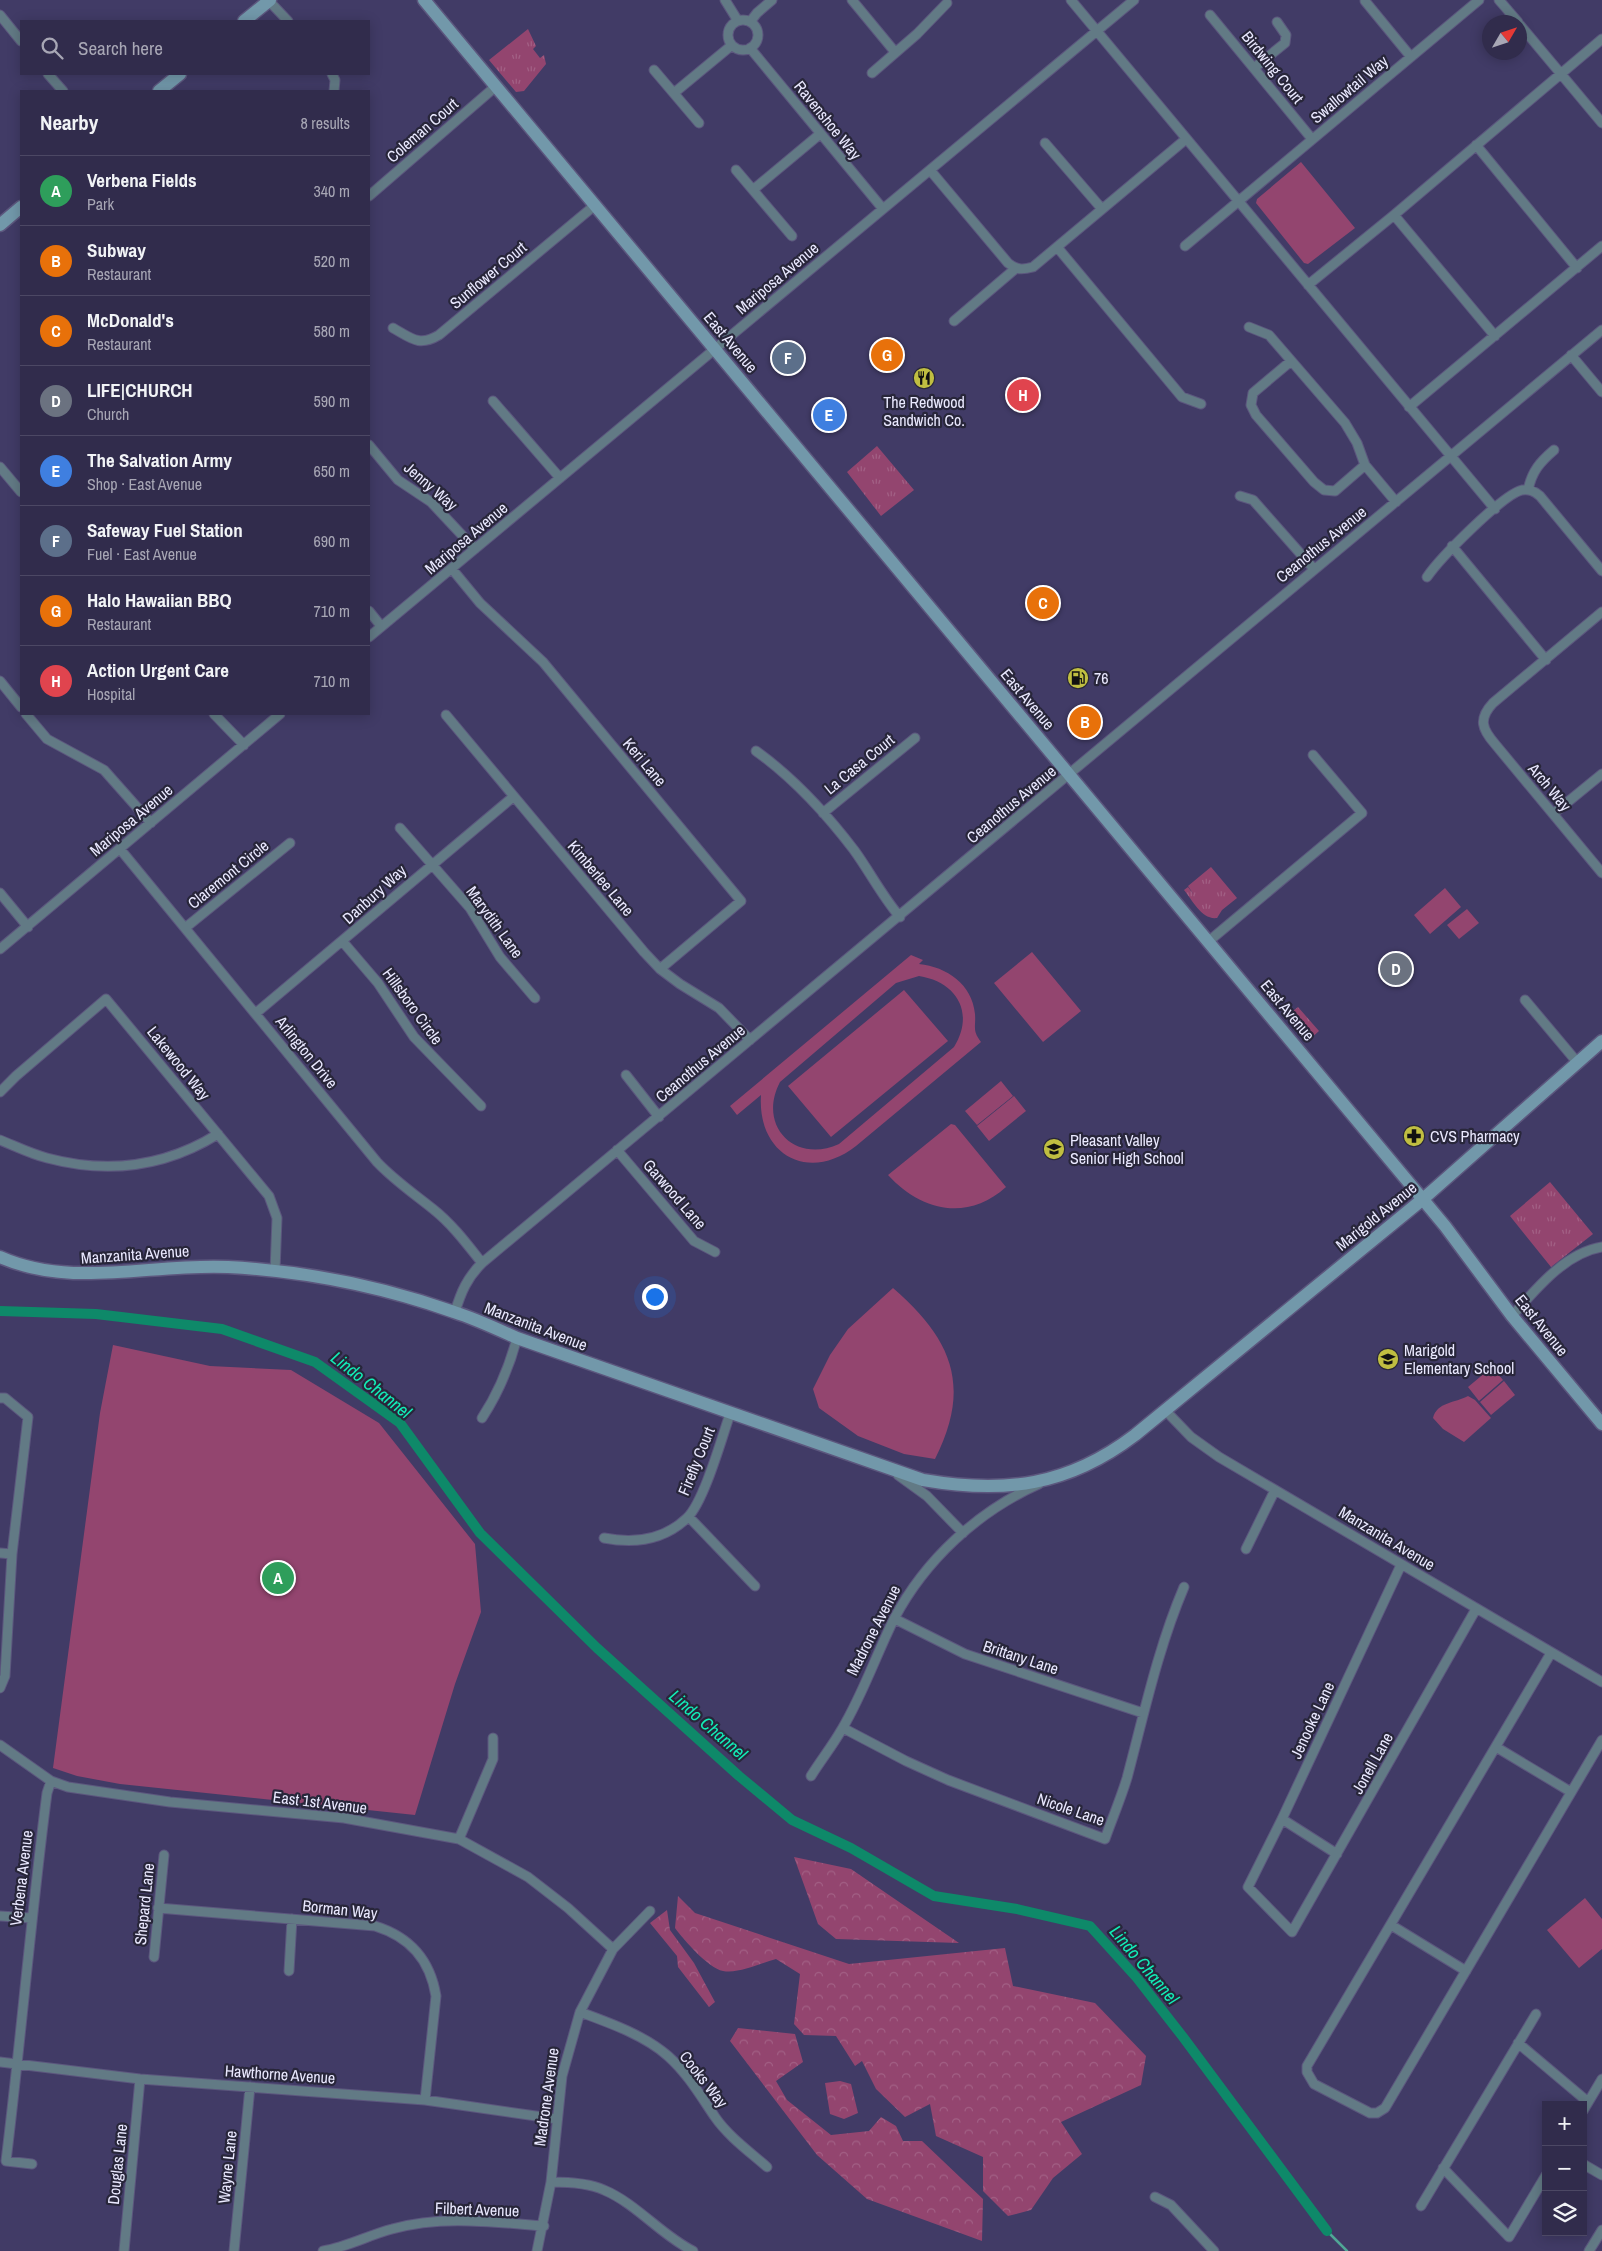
<!DOCTYPE html>
<meta charset="utf-8">
<style>
body{margin:0;font-family:"Archivo Narrow",sans-serif;background:#393453;color:#f1f3f6}
.controls{position:absolute;right:15px;bottom:15px;display:grid;overflow:hidden;border-radius:0px;box-shadow:0 2px 12px #0003}
.controls button{width:45px;height:45px;display:grid;place-items:center;padding:0;border:0;border-bottom:1px solid #4c4864;background:#312c4c;color:#f1f3f6;font:25px sans-serif}
.compass{position:absolute;left:1482px;top:15px;width:45px;height:45px;border-radius:50%;background:#312c4c;box-shadow:0 2px 12px #0003;rotate:51deg}
.you{position:absolute;left:654px;top:1296px;width:18px;height:18px;margin:-12px;border:4px solid #fff;border-radius:50%;background:#1a73e8;box-shadow:0 0 0 8px #1a73e833}
.badge{display:grid;place-items:center;width:32px;height:32px;border-radius:50%;background:#c0be41;color:#fff;font-size:16px;font-weight:700}
.pin{position:absolute;translate:-50% -50%;border:2px solid #fff;box-shadow:0 1px 5px #0006}
.list{margin:0;padding:0;list-style:none}
h2{display:flex;justify-content:space-between;align-items:center;height:65px;margin:0;padding:0 20px;font-size:21px}
h2 small{font-size:16px;font-weight:400;color:#a8a7b5}
.list li{display:grid;grid-template-columns:32px 1fr auto;gap:15px;align-items:center;box-sizing:border-box;height:70px;padding:0 20px;border-top:1px solid #4c4864}
.list b{display:block;font-size:19px;white-space:nowrap}
.list p{margin:0;font-size:16px;white-space:nowrap;color:#a8a7b5}
.list em{font-size:16px;font-style:normal;color:#a8a7b5}
.icon{flex:none;width:28px;height:28px;fill:none;stroke:currentColor;stroke-width:2;stroke-linecap:round;stroke-linejoin:round}
.map{position:relative;flex:none;width:1602px;height:2251px;overflow:hidden}
.search{position:absolute;background:#312c4c;box-shadow:0 2px 12px #0003;left:20px;top:20px;width:350px;height:55px;display:flex;align-items:center;gap:12px;box-sizing:border-box;padding:0 18px;border-radius:0px;color:#a8a7b5;font-size:19px}
.panel{position:absolute;background:#312c4c;box-shadow:0 2px 12px #0003;left:20px;top:90px;width:350px;height:625px;border-radius:0px}
.map>svg:first-child{display:block}
.grass{fill:url(#grass-tufts)}
.forest{fill:url(#forest-crowns)}
.green{fill:#93456f;fill-rule:evenodd}
.lines{fill:none;stroke-linecap:round;stroke-linejoin:round}
.stream{stroke:#50a696;stroke-width:2.5}
.canal{stroke:#0e8969;stroke-width:10}
.street-casing{stroke:#5c577e;stroke-width:11}
.secondary-casing{stroke:#5c577e;stroke-width:15}
.street{stroke:#627a85;stroke-width:9}
.secondary{stroke:#7298aa;stroke-width:12}
.labels{text-anchor:middle;stroke-width:4.5;stroke-linejoin:round;paint-order:stroke}
.street-label{font-size:16px;fill:#eae9ff;stroke:#28263a}
.poi-label{font-size:16px;fill:#eae9ff;stroke:#28263a;text-anchor:start}
.water-label{font-size:18px;font-style:italic;fill:#12eeb8;stroke:#28263a}
</style>
<div class="map">
<svg width="1602" height="2251" viewBox="0 0 1602 2251">
<defs>
<pattern id="grass-tufts" width="24" height="20" patternUnits="userSpaceOnUse" patternTransform="scale(1.25)"><rect width="24" height="20" fill="#93456f"/><path d="M3 7l-1-3M5 7V3M7 7l1-3M15 17l-1-3M17 17v-4M19 17l1-3" fill="none" stroke="#a26085"/></pattern>
<pattern id="forest-crowns" width="20" height="18" patternUnits="userSpaceOnUse" patternTransform="scale(1.25)"><rect width="20" height="18" fill="#93456f"/><path d="M2 6a3 3 0 1 1 6 0M12 15a3 3 0 1 1 6 0" fill="none" stroke="#a26085"/></pattern>
</defs>
<rect width="100%" height="100%" fill="#413b66"/>
<path class="grass" d="M 528,29 L 536,46 L 533,49 L 540,58 L 544,55 L 546,64 L 524,91 L 516,92 L 489,60 Z
M 877,446 L 914,490 L 881,516 L 847,472 Z
M 1211,867 L 1237,898 L 1222,910 L 1217,918 C 1202,920 1193,901 1184,890 L 1188,887 L 1194,895 L 1188,886 Z
M 1298,1007 L 1319,1031 L 1309,1040 L 1288,1015 Z
M 1550,1182 L 1593,1234 L 1551,1267 L 1510,1216 Z"/>
<path class="forest" d="M 794,1857 L 851,1869 L 959,1943 L 836,1939 L 818,1924 Z
M 678,1896 L 695,1913 L 849,1964 L 1005,1948 L 1013,1986 L 1095,2003 L 1146,2056 L 1141,2085 L 1061,2122 L 1082,2154 L 1053,2178 L 1031,2210 L 1008,2216 L 983,2191 L 983,2157 L 936,2136 L 930,2104 L 905,2117 L 876,2089 L 862,2061 L 855,2066 L 836,2036 L 804,2035 L 794,2024 L 800,1974 L 776,1959 C 761,1963 739,1974 723,1971 C 708,1968 684,1940 675,1928 Z
M 667,1910 L 670,1930 L 694,1963 L 715,2002 L 709,2007 L 678,1967 L 677,1956 L 650,1923 Z
M 738,2028 L 795,2034 L 803,2062 L 776,2081 L 787,2100 L 831,2135 L 869,2131 L 881,2117 L 896,2126 L 903,2141 L 922,2141 L 983,2199 L 982,2241 L 867,2199 L 817,2155 L 730,2041 Z
M 840,2081 L 851,2084 L 858,2113 L 844,2119 L 830,2114 L 825,2083 Z"/>
<path class="green" d="M 1301,162 L 1355,228 L 1308,264 L 1304,263 L 1256,203 L 1257,199 Z
M 1445,888 L 1461,907 L 1430,934 L 1414,915 Z
M 1467,909 L 1479,923 L 1459,939 L 1447,925 Z
M 1032,952 L 1081,1011 L 1043,1042 L 994,983 Z
M 911,955 L 923,960 L 919,964 C 947,967 972,984 975,1014 C 976,1028 972,1030 981,1042 L 856,1146 C 809,1183 757,1155 761,1095 L 737,1115 L 730,1106 ZM 919,976 C 957,982 975,1013 954,1047 L 839,1144 C 795,1164 757,1126 780,1082 L 896,983 Z
M 904,990 L 948,1041 L 831,1137 L 788,1086 Z
M 1001,1081 L 1013,1096 L 977,1125 L 965,1111 Z
M 1014,1096 L 1026,1111 L 989,1141 L 977,1126 Z
M 951,1124 L 955,1125 L 1006,1187 C 967,1222 921,1211 888,1175 Z
M 893,1288 C 952,1339 972,1386 935,1459 L 904,1454 L 858,1436 L 819,1408 L 813,1389 L 830,1355 L 848,1329 Z
M 113,1345 L 210,1366 L 291,1370 L 379,1423 L 475,1544 L 481,1612 L 455,1684 L 415,1815 L 120,1784 L 77,1776 L 53,1768 L 100,1413 Z
M 1492,1367 L 1503,1380 L 1479,1401 L 1468,1387 Z
M 1504,1381 L 1515,1395 L 1491,1415 L 1480,1402 Z
M 1468,1396 L 1475,1400 L 1491,1418 L 1464,1442 L 1443,1429 L 1433,1418 C 1437,1402 1455,1403 1468,1396 Z
M 1585,1898 L 1602,1919 L 1602,1949 L 1579,1968 L 1547,1930 Z"/>
<g class="lines">
<path class="stream" d="M 1327,2231 L 1347,2251"/>
<path class="canal" d="M 0,1311 L 96,1314 L 222,1329 L 315,1362 L 400,1423 L 480,1533 L 597,1648 L 739,1776 L 792,1820 L 851,1848 L 934,1896 L 1017,1909 L 1090,1926 L 1137,1978 L 1183,2037 L 1327,2231"/>
<g class="street-casing">
<path id="street" d="M 725,0 L 738,21
M 852,0 L 895,52
M 1071,0 L 1495,509
M 1499,0 L 1518,22
M 269,1 L 288,21
M 1365,1 L 1411,57
M 0,15 L 21,41
M 1210,15 L 1312,139
M728 35a15 15 0 1 1 30 0a15 15 0 1 1-30 0Z
M 750,22 L 757,13 L 772,0
M 1520,25 L 1602,123
M 750,48 L 883,209
M 1254,68 L 1285,43 L 1286,35 L 1277,22
M 654,70 L 699,123
M 872,73 L 917,34 L 947,3
M 48,74 L 63,91
M 332,74 L 335,80 L 334,91
M 674,93 L 732,45
M 1045,143 L 1102,209
M 1476,145 L 1577,268
M 736,170 L 792,236
M 930,170 L 1008,263 C 1017,270 1022,270 1033,267 L 1186,139
M 754,189 L 820,134
M 369,196 L 495,87
M 1394,215 L 1495,336
M 1185,246 L 1479,0
M 1057,247 L 1182,397 L 1201,404
M 1308,285 L 1394,215 L 1602,39
M 954,321 L 1015,269
M 1249,327 L 1269,335 L 1345,423 L 1357,443 L 1365,465 L 1396,502
M 393,328 C 411,338 419,347 439,335 L 594,206
M 1571,355 L 1602,392
M 1291,361 L 1253,393 L 1251,405 L 1256,415 L 1314,482 L 1324,490 L 1335,491 L 1365,465
M 493,401 L 560,478
M 1409,407 L 1602,246
M 369,445 L 398,480 L 431,502 L 475,549
M 0,467 L 21,492
M 1528,490 C 1532,471 1540,462 1554,450
M 1240,496 L 1253,500 L 1314,569
M 1452,546 L 1546,660
M 452,569 L 480,603 L 543,662 L 741,901 L 660,969
M 1427,577 C 1440,558 1502,495 1522,490 C 1530,489 1534,491 1540,496 L 1602,571
M 369,611 L 381,626
M 1602,612 L 1493,703 C 1478,719 1482,729 1495,744 L 1602,873
M 369,637 L 1134,0
M 0,681 L 21,707
M 26,714 L 47,739 L 104,770 L 151,823
M 214,714 L 244,745
M 446,715 L 644,952 L 660,969 L 680,984 L 719,1008 L 750,1040
M 756,751 C 795,779 825,812 854,850 C 870,872 882,896 900,917
M 823,813 L 915,738
M 1553,814 L 1602,774
M 400,828 L 470,908 L 500,957 L 535,998
M 120,849 L 377,1162 C 394,1180 413,1193 433,1209 C 452,1224 467,1244 482,1263
M 0,893 L 28,927
M 185,928 L 290,843
M 1209,941 L 1362,813 L 1313,755
M 343,942 L 378,983 L 414,1037 L 481,1106
M 0,949 L 280,714
M 1525,1000 L 1577,1062
M 256,1013 L 513,797
M 626,1075 L 659,1117
M 0,1092 L 16,1076 L 106,999 L 269,1196 L 277,1218 L 275,1271
M 0,1140 C 15,1146 31,1154 47,1158 C 107,1174 165,1167 218,1134
M 617,1150 L 694,1241 L 715,1252
M 455,1312 C 461,1292 467,1278 482,1263 L 1602,330
M 1512,1316 C 1536,1289 1565,1253 1602,1247
M 0,1398 L 5,1398 L 28,1417 L 12,1554 L 5,1676 L 0,1688
M 1165,1410 L 1191,1437 L 1219,1457 L 1602,1682
M 482,1418 C 499,1392 509,1368 517,1338
M 898,1475 L 927,1496 L 963,1533
M 689,1517 L 755,1586
M 604,1538 C 635,1544 664,1540 687,1518 C 704,1502 722,1437 730,1414
M 1246,1549 L 1275,1490
M 0,1553 L 12,1554
M 1401,1565 L 1282,1819 L 1248,1887 L 1292,1932 L 1476,1609
M 895,1619 L 965,1654 L 1143,1713
M 1551,1653 L 1307,2066 L 1307,2072 L 1314,2084 L 1370,2113 L 1377,2113 L 1385,2108 L 1602,1740
M 843,1728 L 906,1761 L 948,1780 L 1105,1839 C 1112,1819 1121,1798 1127,1778 C 1144,1714 1158,1648 1184,1587
M 0,1745 L 51,1781 L 68,1787 L 170,1802 L 344,1818 L 459,1839 L 528,1877 L 568,1908 L 613,1949
M 1496,1747 L 1571,1792
M 811,1776 C 821,1760 833,1745 842,1729 C 863,1694 876,1655 894,1619 C 925,1560 978,1511 1039,1484
M 1282,1819 L 1337,1854
M 459,1839 L 493,1759 L 493,1738
M 158,1908 L 375,1926 C 410,1937 430,1959 436,1996 L 425,2100
M 0,1916 L 31,1918
M 1391,1925 L 1466,1971
M 154,1957 L 164,1855
M 289,1971 L 292,1919
M 580,2012 C 610,2023 644,2035 668,2056 C 688,2074 700,2095 715,2117 C 728,2136 750,2152 767,2167
M 1518,2043 L 1588,2102
M 0,2062 L 140,2079 L 425,2100 L 557,2119
M 1583,2111 L 1602,2079
M 32,2164 L 6,2161 C 21,2039 31,1916 47,1793 L 51,1781
M 1583,2164 L 1602,2175
M 1443,2168 L 1509,2237 L 1546,2175
M 551,2182 C 568,2182 589,2183 604,2190 C 637,2204 661,2235 693,2251
M 1155,2197 L 1171,2205 L 1214,2251
M 1421,2206 L 1536,2014
M 124,2251 L 140,2079
M 234,2251 L 250,2087
M 323,2251 C 347,2247 369,2235 392,2229 C 441,2215 493,2222 544,2226
M 537,2251 L 551,2182 L 562,2076 L 580,2012 L 613,1949 L 650,1911
M 1589,2251 L 1602,2230"/>
</g>
<g class="secondary-casing">
<path id="secondary" d="M 424,0 L 1445,1226 L 1512,1316 L 1602,1424
M 244,21 L 270,0
M 159,91 L 180,74
M 0,225 L 21,207
M 0,1257 C 72,1289 152,1263 228,1267 C 304,1271 383,1287 454,1312 C 476,1319 497,1329 517,1338 L 923,1480 C 1005,1494 1068,1486 1135,1435 L 1423,1199 L 1602,1041"/>
</g>
<use href="#street" class="street"/>
<use href="#secondary" class="secondary"/>
</g>
<defs>
<g id="restaurant-disc" transform="scale(1.125)"><circle r="9.5" fill="#c0be41" stroke="#28263a"/><path d="M-5-6h1v4h1v-4h1v4h1v-4h1v5L-1.5 .5V6h-2V.5L-5-1ZM5-6V6H3V1.5H1.5Q1.5-4 5-6Z" fill="#111"/></g>
<g id="fuel-disc" transform="scale(1.125)"><circle r="9.5" fill="#c0be41" stroke="#28263a"/><path d="M-5.5-6h7V0h2V4h1.3V-2.5L3-4.5l.8-.8L6-3V5H2.5V1h-1V6h-7ZM-4.2-4.7v3.2H.2V-4.7Z" fill="#111"/></g>
<g id="pharmacy-disc" transform="scale(1.125)"><circle r="9.5" fill="#c0be41" stroke="#28263a"/><path d="M-2-6h4v4h4v4h-4v4h-4v-4h-4v-4h4Z" fill="#111"/></g>
<g id="school-disc" transform="scale(1.125)"><circle r="9.5" fill="#c0be41" stroke="#28263a"/><path d="M0-5L7-2L0 1L-7-2ZM-4 1L0 2.5L4 1V4Q0 6-4 4Z" fill="#111"/></g>
</defs>
<g fill-rule="evenodd">
<use href="#restaurant-disc" x="924" y="378"/>
<use href="#fuel-disc" x="1078" y="678"/>
<use href="#pharmacy-disc" x="1414" y="1136"/>
<use href="#school-disc" x="1054" y="1149"/>
<use href="#school-disc" x="1388" y="1359"/>
</g>
<g class="labels">
<g class="street-label">
<text transform="translate(1273 67) rotate(51)" y="6">Birdwing Court</text>
<text transform="translate(1349 89) rotate(-40)" y="6">Swallowtail Way</text>
<text transform="translate(828 120) rotate(51)" y="6">Ravenshoe Way</text>
<text transform="translate(422 130) rotate(-41)" y="6">Coleman Court</text>
<text transform="translate(488 275) rotate(-40)" y="6">Sunflower Court</text>
<text transform="translate(777 278) rotate(-40)" y="6">Mariposa Avenue</text>
<text transform="translate(731 342) rotate(50)" y="6">East Avenue</text>
<text transform="translate(431 486) rotate(41)" y="6">Jenny Way</text>
<text transform="translate(466 538) rotate(-40)" y="6">Mariposa Avenue</text>
<text transform="translate(1321 544) rotate(-39)" y="6">Ceanothus Avenue</text>
<text transform="translate(1028 699) rotate(50)" y="6">East Avenue</text>
<text transform="translate(645 762) rotate(50)" y="6">Keri Lane</text>
<text transform="translate(859 764) rotate(-39)" y="6">La Casa Court</text>
<text transform="translate(1550 787) rotate(50)" y="6">Arch Way</text>
<text transform="translate(1011 804) rotate(-40)" y="6">Ceanothus Avenue</text>
<text transform="translate(131 820) rotate(-40)" y="6">Mariposa Avenue</text>
<text transform="translate(228 874) rotate(-39)" y="6">Claremont Circle</text>
<text transform="translate(601 878) rotate(50)" y="6">Kimberlee Lane</text>
<text transform="translate(374 894) rotate(-42)" y="6">Danbury Way</text>
<text transform="translate(495 922) rotate(54)" y="6">Marydith Lane</text>
<text transform="translate(413 1006) rotate(54)" y="6">Hillsboro Circle</text>
<text transform="translate(1288 1010) rotate(50)" y="6">East Avenue</text>
<text transform="translate(307 1052) rotate(51)" y="6">Arlington Drive</text>
<text transform="translate(179 1063) rotate(51)" y="6">Lakewood Way</text>
<text transform="translate(700 1063) rotate(-40)" y="6">Ceanothus Avenue</text>
<text transform="translate(675 1194) rotate(49)" y="6">Garwood Lane</text>
<text transform="translate(1376 1216) rotate(-39)" y="6">Marigold Avenue</text>
<text transform="translate(135 1254) rotate(-4)" y="6">Manzanita Avenue</text>
<text transform="translate(1542 1325) rotate(51)" y="6">East Avenue</text>
<text transform="translate(536 1326) rotate(21)" y="6">Manzanita Avenue</text>
<text transform="translate(696 1461) rotate(-68)" y="6">Firefly Court</text>
<text transform="translate(1387 1538) rotate(31)" y="6">Manzanita Avenue</text>
<text transform="translate(873 1630) rotate(-63)" y="6">Madrone Avenue</text>
<text transform="translate(1021 1657) rotate(18)" y="6">Brittany Lane</text>
<text transform="translate(1312 1720) rotate(-65)" y="6">Jenooke Lane</text>
<text transform="translate(1372 1763) rotate(-61)" y="6">Jonell Lane</text>
<text transform="translate(320 1802) rotate(7)" y="6">East 1st Avenue</text>
<text transform="translate(1071 1809) rotate(19)" y="6">Nicole Lane</text>
<text transform="translate(21 1878) rotate(-83)" y="6">Verbena Avenue</text>
<text transform="translate(144 1904) rotate(-84)" y="6">Shepard Lane</text>
<text transform="translate(340 1909) rotate(6)" y="6">Borman Way</text>
<text transform="translate(280 2074) rotate(4)" y="6">Hawthorne Avenue</text>
<text transform="translate(704 2079) rotate(52)" y="6">Cooks Way</text>
<text transform="translate(546 2097) rotate(-82)" y="6">Madrone Avenue</text>
<text transform="translate(117 2164) rotate(-84)" y="6">Douglas Lane</text>
<text transform="translate(227 2167) rotate(-84)" y="6">Wayne Lane</text>
<text transform="translate(477 2209) rotate(2)" y="6">Filbert Avenue</text>
</g>
<g class="poi-label">
<text x="924" y="408" text-anchor="middle">The Redwood<tspan x="924" dy="18">Sandwich Co.</tspan></text>
<text x="1094" y="684">76</text>
<text x="1430" y="1142">CVS Pharmacy</text>
<text x="1070" y="1146">Pleasant Valley<tspan x="1070" dy="18">Senior High School</tspan></text>
<text x="1404" y="1356">Marigold<tspan x="1404" dy="18">Elementary School</tspan></text>
</g>
<g class="water-label">
<text transform="translate(371 1385) rotate(38)" y="6">Lindo Channel</text>
<text transform="translate(708 1725) rotate(41)" y="6">Lindo Channel</text>
<text transform="translate(1144 1965) rotate(50)" y="6">Lindo Channel</text>
</g>
</g>
</svg>
<div class="controls">
<button>+</button>
<button>−</button>
<button><svg class="icon" aria-label="layers" viewBox="0 0 24 24"><path d="M12 4l9 5-9 5-9-5zM3 14l9 5 9-5"/></svg></button>
</div>
<svg class="compass" viewBox="-18 -18 36 36"><path d="M0-13l5 13h-10z" fill="#e53935"/><path d="M0 13l5-13h-10z" fill="#a8a7b5"/></svg>
<div class="you"></div>
<div class="pin badge" style="left:278px;top:1578px;background:#2e9e5b">A</div>
<div class="pin badge" style="left:1085px;top:722px;background:#e8710a">B</div>
<div class="pin badge" style="left:1043px;top:603px;background:#e8710a">C</div>
<div class="pin badge" style="left:1396px;top:969px;background:#6b7280">D</div>
<div class="pin badge" style="left:829px;top:415px;background:#3f7fe0">E</div>
<div class="pin badge" style="left:788px;top:358px;background:#5c6f8a">F</div>
<div class="pin badge" style="left:887px;top:355px;background:#e8710a">G</div>
<div class="pin badge" style="left:1023px;top:395px;background:#e0444e">H</div>
<div class="search"><svg class="icon" aria-label="search" viewBox="0 0 24 24"><circle cx="10" cy="10" r="6"/><path d="M15 15l6 6"/></svg>Search here</div>
<section class="panel">
<h2>Nearby<small>8 results</small></h2>
<ul class="list">
<li><span class="badge" style="background:#2e9e5b">A</span><div><b>Verbena Fields</b><p>Park</p></div><em>340 m</em></li>
<li><span class="badge" style="background:#e8710a">B</span><div><b>Subway</b><p>Restaurant</p></div><em>520 m</em></li>
<li><span class="badge" style="background:#e8710a">C</span><div><b>McDonald's</b><p>Restaurant</p></div><em>580 m</em></li>
<li><span class="badge" style="background:#6b7280">D</span><div><b>LIFE|CHURCH</b><p>Church</p></div><em>590 m</em></li>
<li><span class="badge" style="background:#3f7fe0">E</span><div><b>The Salvation Army</b><p>Shop · East Avenue</p></div><em>650 m</em></li>
<li><span class="badge" style="background:#5c6f8a">F</span><div><b>Safeway Fuel Station</b><p>Fuel · East Avenue</p></div><em>690 m</em></li>
<li><span class="badge" style="background:#e8710a">G</span><div><b>Halo Hawaiian BBQ</b><p>Restaurant</p></div><em>710 m</em></li>
<li><span class="badge" style="background:#e0444e">H</span><div><b>Action Urgent Care</b><p>Hospital</p></div><em>710 m</em></li>
</ul>
</section>
</div>
